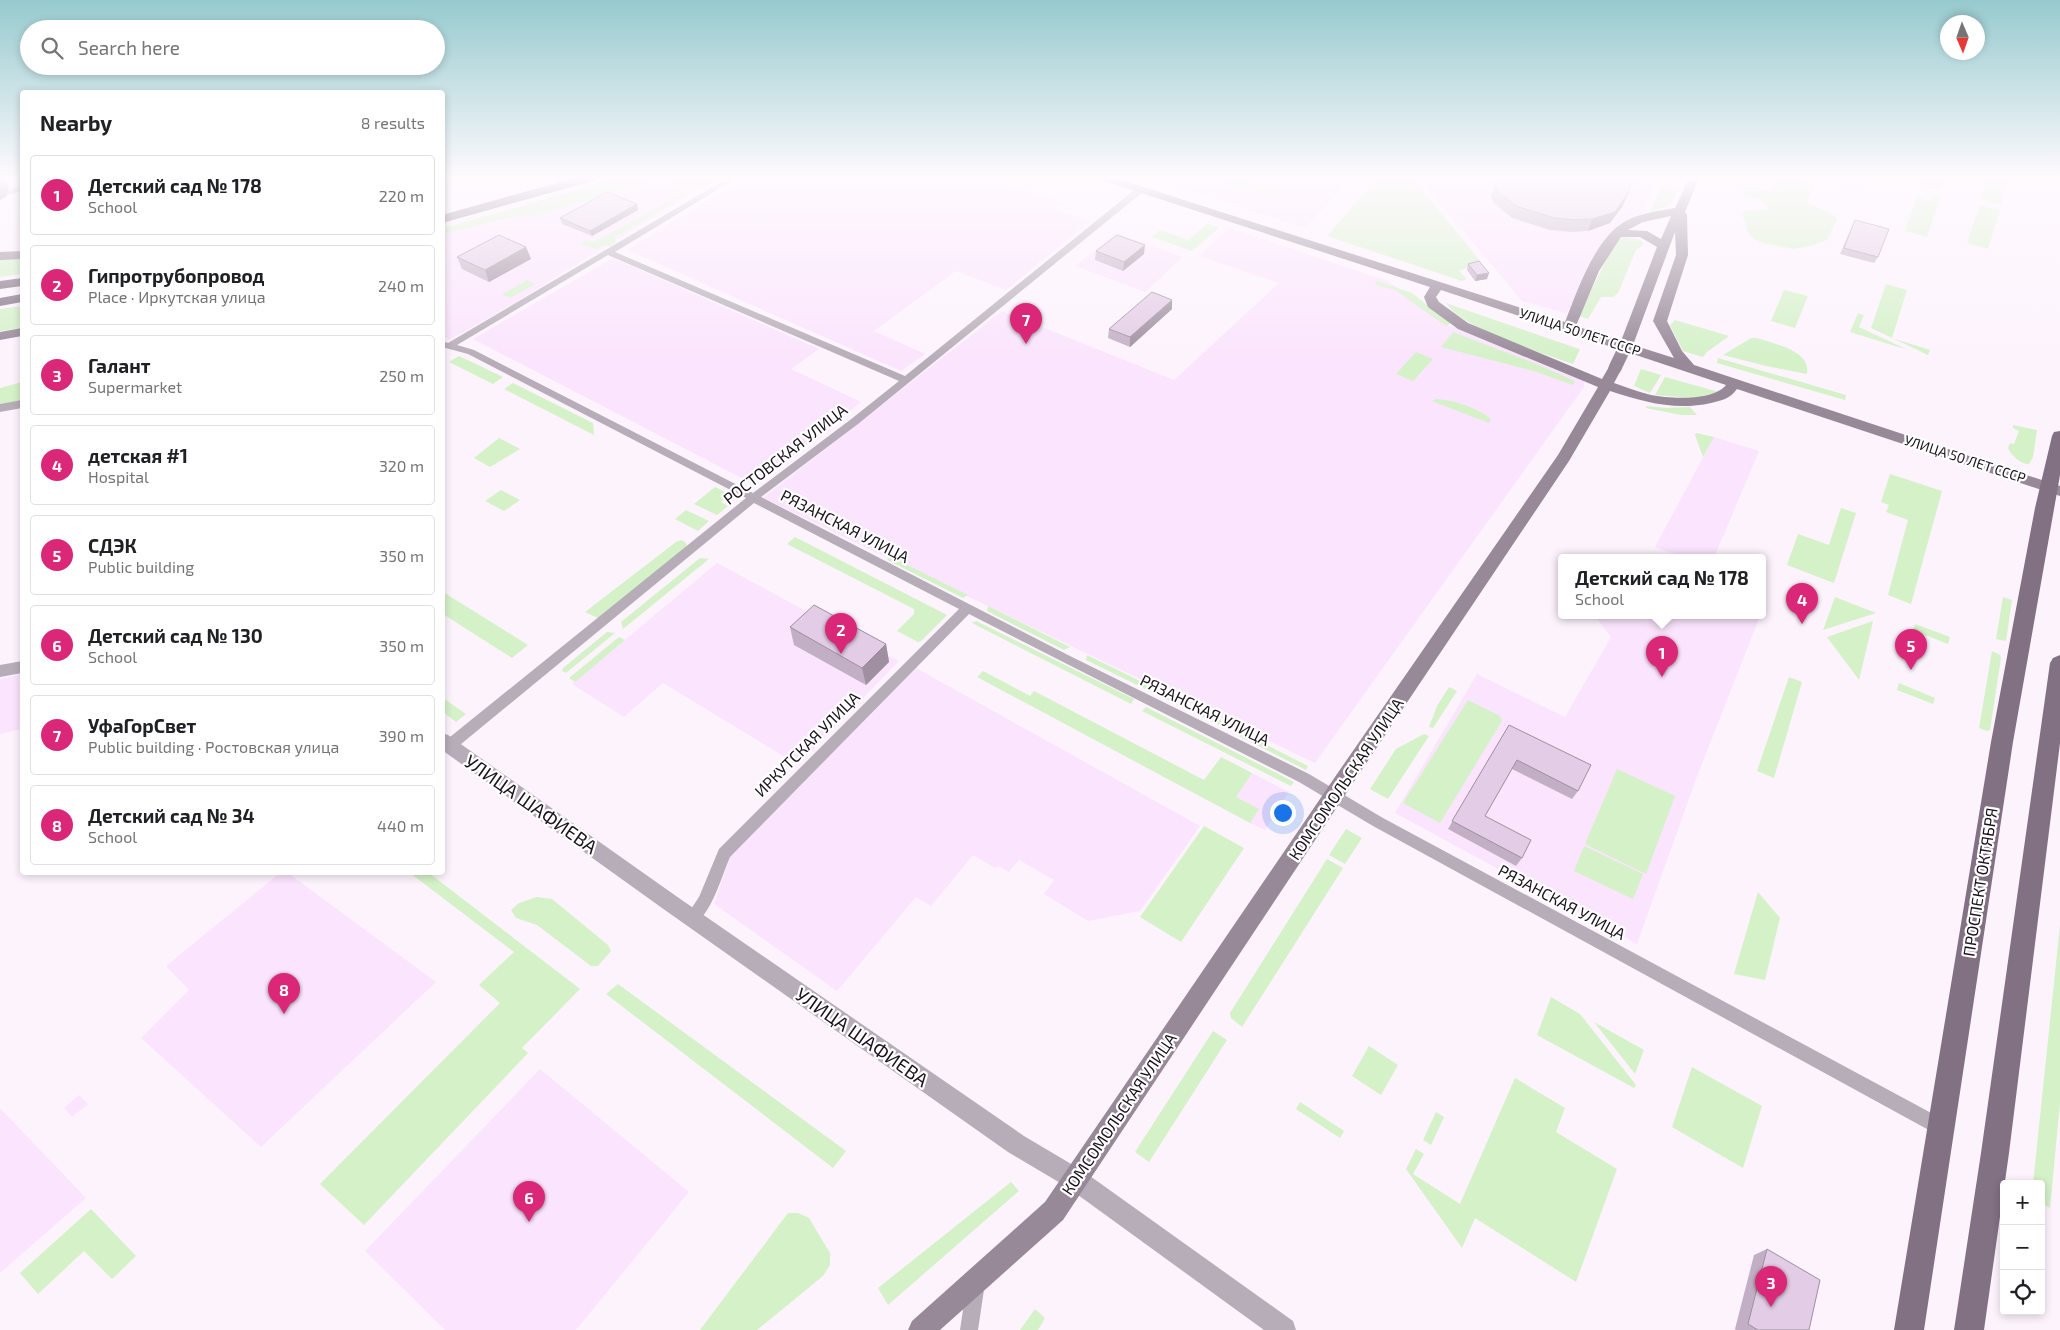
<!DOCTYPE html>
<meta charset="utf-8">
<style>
body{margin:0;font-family:"Exo 2",sans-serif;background:#f2f2f2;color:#202124}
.controls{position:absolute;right:15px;bottom:15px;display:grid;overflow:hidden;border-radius:5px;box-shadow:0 2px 8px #0003}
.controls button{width:45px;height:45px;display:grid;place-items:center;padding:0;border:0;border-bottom:1px solid #e0e0e0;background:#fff;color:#202124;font:25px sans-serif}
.compass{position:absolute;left:1940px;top:15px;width:45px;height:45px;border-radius:50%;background:#fff;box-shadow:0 2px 8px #0003;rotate:178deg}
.you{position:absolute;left:1282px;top:812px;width:18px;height:18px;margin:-12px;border:4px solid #fff;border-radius:50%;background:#1a73e8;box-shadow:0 0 0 8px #1a73e833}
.badge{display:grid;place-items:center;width:32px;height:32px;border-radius:50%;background:#db2777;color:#fff;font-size:16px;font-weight:700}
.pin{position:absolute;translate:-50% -41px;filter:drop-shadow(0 1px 2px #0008)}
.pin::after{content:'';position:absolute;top:26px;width:18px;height:15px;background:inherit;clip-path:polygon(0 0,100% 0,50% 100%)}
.popup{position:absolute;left:1558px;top:554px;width:208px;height:65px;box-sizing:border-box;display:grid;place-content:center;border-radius:5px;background:#fff;filter:drop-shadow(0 1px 4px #0005);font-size:16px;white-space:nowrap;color:#757577}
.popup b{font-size:19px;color:#202124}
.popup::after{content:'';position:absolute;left:50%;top:100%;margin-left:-10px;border:10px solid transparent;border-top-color:#fff}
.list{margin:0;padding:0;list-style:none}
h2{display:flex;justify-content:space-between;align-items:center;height:65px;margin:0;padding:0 20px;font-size:21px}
h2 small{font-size:16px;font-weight:400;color:#757577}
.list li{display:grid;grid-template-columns:32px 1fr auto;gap:15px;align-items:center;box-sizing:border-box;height:80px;margin:0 10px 10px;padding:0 10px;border:1px solid #e0e0e0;border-radius:5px}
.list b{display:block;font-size:19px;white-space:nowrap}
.list p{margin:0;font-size:16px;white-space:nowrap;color:#757577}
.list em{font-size:16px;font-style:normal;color:#757577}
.icon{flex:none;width:28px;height:28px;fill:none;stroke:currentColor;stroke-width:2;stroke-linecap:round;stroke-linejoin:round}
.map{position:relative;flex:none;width:2060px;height:1330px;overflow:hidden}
.search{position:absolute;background:#fff;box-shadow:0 2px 8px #0003;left:20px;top:20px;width:425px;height:55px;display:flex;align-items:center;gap:12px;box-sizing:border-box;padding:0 18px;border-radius:28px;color:#757577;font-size:19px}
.panel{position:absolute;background:#fff;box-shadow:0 2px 8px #0003;left:20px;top:90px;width:425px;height:785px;border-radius:5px}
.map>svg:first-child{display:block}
.built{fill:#fbe4fd}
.green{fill:#d4f1c8}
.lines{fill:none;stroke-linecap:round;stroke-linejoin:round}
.minor{fill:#b7adb8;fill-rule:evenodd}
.tertiary{fill:#b7adb8;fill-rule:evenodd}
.secondary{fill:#988999;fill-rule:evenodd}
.primary{fill:#827083;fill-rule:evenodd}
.secondary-bridge{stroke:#988999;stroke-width:13}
.wall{fill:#c3afc5}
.shaded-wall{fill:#9f8fa0}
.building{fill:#e3cce5;stroke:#9f8fa0}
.labels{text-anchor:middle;stroke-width:4.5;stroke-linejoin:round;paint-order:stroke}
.far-street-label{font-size:14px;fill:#1b131c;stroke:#fff}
.street-label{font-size:16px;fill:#1b131c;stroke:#fff}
.near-street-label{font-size:19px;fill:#1b131c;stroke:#fff}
</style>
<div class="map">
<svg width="2060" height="1330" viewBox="0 0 2060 1330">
<rect width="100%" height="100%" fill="#fdf3fd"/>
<path class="built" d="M 750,176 L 981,176 L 1064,203 L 1056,210 L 1090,221 L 1006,290 L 956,271 L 874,331 L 925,354 L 901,371 L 630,251 L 630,248 L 633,246 Z
M 1142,176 L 1353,176 L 1305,228 Z
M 1417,176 L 1655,176 L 1656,178 L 1643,215 L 1619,225 L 1608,237 L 1568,311 L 1565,313 L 1522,301 Z
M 1798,176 L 1865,176 L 1859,190 Z
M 664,179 L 697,190 L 516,302 L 449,340 L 443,336 L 442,234 L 521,215 L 534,216 Z
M 1230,228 L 1388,281 L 1448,325 L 1497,342 L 1581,377 L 1584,381 L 1584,387 L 1315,763 L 763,498 L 1002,311 L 1174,380 L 1279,283 L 1199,256 Z
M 1115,233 L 1183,257 L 1145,292 L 1075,266 Z
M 613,258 L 819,349 L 791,369 L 861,402 L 755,485 L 473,339 Z
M 1714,437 L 1759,451 L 1714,558 L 1686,558 L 1655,547 Z
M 717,563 L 899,661 L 798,765 L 663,683 L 624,717 L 572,684 Z
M 1595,616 L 1760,616 L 1696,779 L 1637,944 L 1395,813 L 1477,674 L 1565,717 L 1611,637 Z
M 916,668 L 1200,826 L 1140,911 L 1088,921 L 1044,894 L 1054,880 L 1019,860 L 1009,872 L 998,866 L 995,868 L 973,855 L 931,906 L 916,897 L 837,991 L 714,904 L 730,857 Z
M 22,674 L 22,729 L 0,734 L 0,679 Z
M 1252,773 L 1289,792 L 1265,830 L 1250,823 L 1258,809 L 1236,797 Z
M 280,873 L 288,873 L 436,982 L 261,1147 L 141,1038 L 189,990 L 166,966 Z
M 540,1069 L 689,1192 L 576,1330 L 445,1330 L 365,1251 Z
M 79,1095 L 88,1104 L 72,1117 L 64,1108 Z
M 0,1108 L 86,1198 L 0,1273 Z"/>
<path class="green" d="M 621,176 L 727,176 L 697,190 L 664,179 L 534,216 L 521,215 L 443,234 L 443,228 L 522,206 Z
M 1205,176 L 1231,176 L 1279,191 L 1273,197 Z
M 1379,176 L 1411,176 L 1481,262 L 1459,271 L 1467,279 L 1462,281 L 1327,236 Z
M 1921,176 L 1945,176 L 1940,190 L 1918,184 Z
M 1987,176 L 2008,176 L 2001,204 L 1980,199 Z
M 1769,177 C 1781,177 1805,176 1814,187 L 1808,198 L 1808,203 L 1832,214 L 1837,219 L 1827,240 L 1810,246 L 1794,249 L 1763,243 L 1754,239 L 1747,231 L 1746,222 L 1740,212 L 1769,209 L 1761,200 L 1743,195 L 1742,189 C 1753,187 1762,191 1773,190 L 1773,182 Z
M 666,186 L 687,194 L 686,196 L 615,237 L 616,243 L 610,246 L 604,245 L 596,249 L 580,244 L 586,240 L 594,242 L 680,195 Z
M 1662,186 L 1678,190 L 1670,205 L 1649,213 Z
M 1934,193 L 1941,195 L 1927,237 L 1905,231 L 1917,197 L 1930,201 Z
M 1980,205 L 2000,210 L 1988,249 L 1967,243 Z
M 1207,224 L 1219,228 L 1192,251 L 1152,237 L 1160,230 L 1188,240 Z
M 1623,237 L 1641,240 L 1643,245 L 1636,250 L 1618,293 L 1613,297 L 1601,297 L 1588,319 L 1579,316 L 1613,246 Z
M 22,257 L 22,274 L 0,277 L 0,258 Z
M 527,280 L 535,284 L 510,298 L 502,294 Z
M 1377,281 L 1412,293 L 1450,323 L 1447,326 L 1443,324 L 1395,290 L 1375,285 Z
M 1886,284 L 1907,290 L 1892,338 L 1930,350 L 1928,355 L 1871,328 Z
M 1784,290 L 1808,296 L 1795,328 L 1771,321 Z
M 1446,303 L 1576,348 L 1580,349 L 1573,364 C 1543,353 1463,329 1446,303 Z
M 22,306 L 22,328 L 0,331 L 0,309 Z
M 1858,313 L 1864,315 L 1859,327 L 1908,350 L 1850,332 Z
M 1675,320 L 1729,336 L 1707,352 L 1703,357 L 1683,351 L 1670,325 Z
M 1453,332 L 1534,363 L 1575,381 L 1573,385 L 1534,371 L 1441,347 Z
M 1751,338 L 1757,338 C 1774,344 1811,350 1807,374 L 1766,366 L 1723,355 Z
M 1416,352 L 1433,359 L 1413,381 L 1396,374 Z
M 459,356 L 503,377 L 493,384 L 449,362 Z
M 1718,358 L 1846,395 L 1845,400 L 1717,363 Z
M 1641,369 L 1661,375 L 1650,393 L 1634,386 Z
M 1665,377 L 1719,392 L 1692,398 L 1655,395 Z
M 22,382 L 22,401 L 0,404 L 0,388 Z
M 513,383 L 593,423 L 594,435 L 504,389 Z
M 1436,399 C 1453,400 1478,408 1491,419 L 1489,423 L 1432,401 Z
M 1646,406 L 1667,408 L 1690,407 L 1697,415 L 1681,415 L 1646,408 Z
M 2013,425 L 2037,430 L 2033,457 L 2029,464 C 2020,464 2012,456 2008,448 L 2010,443 L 2014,444 L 2019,431 L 2013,428 Z
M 1696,433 L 1714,437 L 1703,457 L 1695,435 Z
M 499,438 L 520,449 L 490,467 L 474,458 Z
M 1890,474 L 1942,491 L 1911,604 L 1888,595 L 1908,520 L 1886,512 L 1889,505 L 1881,502 Z
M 715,487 L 730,494 L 721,502 L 728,506 L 717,515 L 694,504 Z
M 501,490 L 520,500 L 504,511 L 485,501 Z
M 1841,508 L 1856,513 L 1834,583 L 1787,565 L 1798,534 L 1829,545 Z
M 686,510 L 709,521 L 698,531 L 675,519 Z
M 795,537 L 947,615 L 921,641 L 918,642 L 897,631 L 914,614 L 914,609 L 787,544 Z
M 681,540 L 685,542 L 687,545 L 686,548 L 598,618 L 585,612 L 676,542 Z
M 889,556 L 968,595 L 963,598 L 887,560 Z
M 700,558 L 709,559 L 623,629 L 621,622 Z
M 442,592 L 443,592 L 528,645 L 512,658 L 443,614 Z
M 1835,597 L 1876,613 L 1823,630 Z
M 2003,597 L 2012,600 L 2006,641 L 1996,639 Z
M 988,606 L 1070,647 L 1064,650 L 987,611 Z
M 976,621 L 1134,699 L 1131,704 L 972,623 Z
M 1873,621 L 1859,680 L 1827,637 Z
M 1915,624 L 1950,637 L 1948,644 L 1913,630 Z
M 607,632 L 615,633 L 566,673 L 562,671 L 563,668 Z
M 619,637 L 625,640 L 575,682 L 569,678 Z
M 1992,651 L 2000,655 L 2001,658 L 1990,730 L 1987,731 L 1979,728 Z
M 1087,655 L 1228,724 L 1225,728 L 1086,660 Z
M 983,671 L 1030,696 L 1034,691 L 1204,780 L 1221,757 L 1252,773 L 1236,797 L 1259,809 L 1250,823 L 977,677 Z
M 1789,677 L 1802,682 L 1774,778 L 1757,771 Z
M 1899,683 L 1935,698 L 1933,704 L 1897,690 Z
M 1449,687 L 1457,691 L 1433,728 L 1429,727 L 1437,706 Z
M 443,698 L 466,714 L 456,722 L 443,712 Z
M 1468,700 L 1500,716 L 1502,721 L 1440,823 L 1403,803 Z
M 1146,707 L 1294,782 L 1291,786 L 1142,711 Z
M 1241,732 L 1308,766 L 1306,770 L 1239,736 Z
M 1424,734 L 1429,736 L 1388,799 L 1370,789 L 1396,749 Z
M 1617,769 L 1675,796 L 1646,874 L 1585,844 Z
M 1204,826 L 1244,848 L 1181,942 L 1140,917 Z
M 1346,829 L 1362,838 L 1345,864 L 1329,855 Z
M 1584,846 L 1643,874 L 1633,899 L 1574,871 Z
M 1327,859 L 1343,868 L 1242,1027 L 1231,1018 L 1230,1013 Z
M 410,873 L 429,873 L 580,989 L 522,1048 L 528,1053 L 364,1225 L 320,1184 L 500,1003 L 479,985 L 514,952 Z
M 1758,892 L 1780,918 L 1765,980 L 1734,974 Z
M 537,897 L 552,899 L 608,945 L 611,951 L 598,966 L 591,966 L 537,925 L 516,918 L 511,910 L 519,903 Z
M 2060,925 L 2060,1103 L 2050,1208 L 2041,1203 L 2041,1184 L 2033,1184 Z
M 618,984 L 846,1151 L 833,1168 L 606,994 Z
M 1551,997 L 1580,1014 L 1636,1085 L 1634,1088 L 1537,1035 Z
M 1594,1022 L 1644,1050 L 1635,1074 Z
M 1213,1031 L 1227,1040 L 1149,1162 L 1135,1152 Z
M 1369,1046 L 1398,1065 L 1381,1095 L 1352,1076 Z
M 1692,1067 L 1762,1106 L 1743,1168 L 1672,1127 Z
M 1515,1078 L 1565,1108 L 1556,1132 L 1617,1169 L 1576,1282 L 1475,1218 L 1462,1248 L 1406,1169 L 1416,1149 L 1424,1154 L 1413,1174 L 1460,1204 Z
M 1300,1102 L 1344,1131 L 1340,1138 L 1296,1109 Z
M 1436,1112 L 1444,1117 L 1431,1145 L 1423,1140 Z
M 1011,1182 L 1019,1191 L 888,1305 L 878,1288 Z
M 91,1209 L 136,1256 L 112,1279 L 84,1251 L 38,1294 L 20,1273 Z
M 788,1213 L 798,1213 L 809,1218 L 830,1253 L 830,1265 L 823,1276 L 757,1330 L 700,1330 Z
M 1035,1309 L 1045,1318 L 1038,1330 L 1020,1330 Z"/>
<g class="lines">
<path class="minor" d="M 731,176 L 740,176 L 615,252 L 905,376 L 1138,187 L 1144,187 L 1144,191 L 858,424 L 761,497 L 1068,655 L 1309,774 L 1383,818 L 1948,1122 L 1950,1128 L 1948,1134 L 1942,1136 L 1936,1134 L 1373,826 L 1299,782 L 969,614 L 730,857 C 722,875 711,917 692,925 L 687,923 L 685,918 L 699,897 L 719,849 L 959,609 L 754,503 L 455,749 L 450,750 L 445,749 L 443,745 L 445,741 L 746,498 L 468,354 L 442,347 L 442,341 L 448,343 ZM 608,255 L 899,381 L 850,420 L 753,493 L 474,350 L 457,345 Z
M 22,186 L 22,191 L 0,197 L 0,193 Z
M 976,1274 L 982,1277 L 985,1283 L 978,1330 L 960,1330 L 967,1283 L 970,1277 Z"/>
<path class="tertiary" d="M 22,400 L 22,408 L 0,412 L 0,404 Z
M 22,661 L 22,673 L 0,677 L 0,665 Z
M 442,733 L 448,735 L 676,896 L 1024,1136 L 1083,1171 L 1293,1321 L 1296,1330 L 1264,1330 L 1067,1187 L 1008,1152 L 662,908 L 442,750 Z"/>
<path class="secondary" d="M 0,176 L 4,176 L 9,186 L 6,197 L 0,200 Z
M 1094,176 L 1109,176 L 1565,322 C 1577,292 1595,237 1626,221 C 1640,213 1659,211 1675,208 L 1690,176 L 1700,176 L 1685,212 L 1687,215 L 1688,255 L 1667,321 L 1682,351 L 1694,365 L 2060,486 L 2060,496 L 1737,389 C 1730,399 1722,400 1711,403 C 1675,411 1644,402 1610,391 L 1569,461 L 1351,786 L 1063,1220 L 940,1330 L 908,1330 L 912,1321 L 1045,1202 L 1337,774 L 1558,455 L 1598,387 L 1458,329 L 1428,307 L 1424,297 L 1430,287 L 1095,178 ZM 1671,216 L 1661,239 L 1647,231 L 1628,230 L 1643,222 ZM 1675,232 L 1676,255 L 1653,321 L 1674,358 L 1633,345 ZM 1621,237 L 1640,237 L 1657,247 L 1621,341 L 1576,326 L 1599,271 ZM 1441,290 L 1726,385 C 1714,401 1670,399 1651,395 C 1639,392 1626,387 1614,383 L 1622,368 L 1620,365 L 1610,365 L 1602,379 L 1468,323 L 1439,302 L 1436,297 Z
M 22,251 L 22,259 L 0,260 L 0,252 Z
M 22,328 L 22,336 L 0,340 L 0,332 Z"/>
<path class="primary" d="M 582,176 L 601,176 L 600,179 L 442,223 L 442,215 Z
M 22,278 L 22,286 L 0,289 L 0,281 Z
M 22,294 L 22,302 L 0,306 L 0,298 Z
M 2060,431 L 2060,475 L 2013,742 L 1924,1330 L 1894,1330 L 1991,742 L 2035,508 L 2052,436 L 2054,432 Z
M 2060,655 L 2060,743 L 2009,1153 L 1984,1330 L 1954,1330 L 1981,1153 L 2050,663 L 2053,658 Z"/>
<path class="secondary-bridge" d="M 1615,368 L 1626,345"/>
</g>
<path class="wall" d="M 1497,176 L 1629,193 L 1622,207 L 1610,223 L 1588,231 L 1571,232 L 1550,230 L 1512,218 L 1494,203 L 1491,197 Z
M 637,204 L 638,210 L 592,236 L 562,224 L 560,218 Z
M 1855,220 L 1878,257 L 1874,263 L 1840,254 L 1852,226 Z
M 526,247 L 531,259 L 489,282 L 462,269 L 457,257 Z
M 1096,251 L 1144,254 L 1123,271 L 1095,260 Z
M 1468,264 L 1487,279 L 1475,281 L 1467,270 Z
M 1172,309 L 1130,347 L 1108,338 L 1109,329 Z
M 790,627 L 886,644 L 889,662 L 866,685 L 794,645 Z
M 1509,725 L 1578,791 L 1572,799 L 1512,769 L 1485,816 L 1522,858 L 1516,866 L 1448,829 Z
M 1767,1249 L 1809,1330 L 1736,1330 L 1735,1329 L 1754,1255 Z"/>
<path class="shaded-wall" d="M 1633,181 L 1622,207 L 1610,223 L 1588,231 L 1592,219 Z
M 637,204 L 638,210 L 592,236 L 590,231 Z
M 1145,245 L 1144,254 L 1123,271 L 1124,262 Z
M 526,247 L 531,259 L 489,282 L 485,270 Z
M 1489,273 L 1487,279 L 1475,281 L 1477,275 Z
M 1172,300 L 1172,309 L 1130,347 L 1130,337 Z
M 886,644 L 889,662 L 866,685 L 862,668 Z"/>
<path class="building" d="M 1497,176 L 1632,176 L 1633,181 L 1626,196 L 1615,212 L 1592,219 L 1576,220 L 1554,218 L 1516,206 L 1498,192 L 1495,185 Z
M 607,192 L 637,204 L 590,231 L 560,218 Z
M 1855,220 L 1889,229 L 1878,257 L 1844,248 Z
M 499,235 L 526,247 L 485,270 L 457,257 Z
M 1117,235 L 1145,245 L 1124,262 L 1096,251 Z
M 1479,261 L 1489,273 L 1477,275 L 1468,264 Z
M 1152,292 L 1172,300 L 1130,337 L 1109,329 Z
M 814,605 L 886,644 L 862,668 L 790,627 Z
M 1509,725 L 1591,765 L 1578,791 L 1517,760 L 1485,816 L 1531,840 L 1522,858 L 1452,821 Z
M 1767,1249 L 1820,1280 L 1809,1330 L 1758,1330 L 1748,1324 Z"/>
<linearGradient id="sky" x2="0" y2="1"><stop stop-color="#96cace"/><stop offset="0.49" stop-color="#fefafe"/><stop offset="1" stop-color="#fefafe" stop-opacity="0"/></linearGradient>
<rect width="2060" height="362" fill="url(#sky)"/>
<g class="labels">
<g class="far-street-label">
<text transform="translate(1580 332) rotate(18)" y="5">УЛИЦА 50 ЛЕТ СССР</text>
<text transform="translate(1965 459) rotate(18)" y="5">УЛИЦА 50 ЛЕТ СССР</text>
</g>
<g class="street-label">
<text transform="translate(785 454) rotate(-38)" y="6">РОСТОВСКАЯ УЛИЦА</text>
<text transform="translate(845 526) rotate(27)" y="6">РЯЗАНСКАЯ УЛИЦА</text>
<text transform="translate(1205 710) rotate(26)" y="6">РЯЗАНСКАЯ УЛИЦА</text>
<text transform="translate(807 744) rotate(-45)" y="6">ИРКУТСКАЯ УЛИЦА</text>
<text transform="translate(1346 779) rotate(-56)" y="6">КОМСОМОЛЬСКАЯ УЛИЦА</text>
<text transform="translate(1980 882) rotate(-81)" y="6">ПРОСПЕКТ ОКТЯБРЯ</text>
<text transform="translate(1562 902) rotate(28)" y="6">РЯЗАНСКАЯ УЛИЦА</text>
<text transform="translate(1119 1114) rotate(-56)" y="6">КОМСОМОЛЬСКАЯ УЛИЦА</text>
</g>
<g class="near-street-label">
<text transform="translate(531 804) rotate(35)" y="7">УЛИЦА ШАФИЕВА</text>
<text transform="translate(862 1037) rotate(35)" y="7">УЛИЦА ШАФИЕВА</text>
</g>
</g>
</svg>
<div class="controls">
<button>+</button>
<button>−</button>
<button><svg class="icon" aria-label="locate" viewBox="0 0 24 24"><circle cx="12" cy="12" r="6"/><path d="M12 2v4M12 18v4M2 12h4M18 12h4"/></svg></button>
</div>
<svg class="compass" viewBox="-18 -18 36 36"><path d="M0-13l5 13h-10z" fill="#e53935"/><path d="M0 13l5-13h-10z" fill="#757577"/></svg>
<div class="you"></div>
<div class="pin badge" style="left:1662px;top:677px">1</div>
<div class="popup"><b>Детский сад № 178</b>School</div>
<div class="pin badge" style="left:841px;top:654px">2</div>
<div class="pin badge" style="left:1771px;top:1307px">3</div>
<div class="pin badge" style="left:1802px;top:624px">4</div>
<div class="pin badge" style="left:1911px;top:670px">5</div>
<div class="pin badge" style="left:529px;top:1222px">6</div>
<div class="pin badge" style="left:1026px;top:344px">7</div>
<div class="pin badge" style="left:284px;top:1014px">8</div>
<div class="search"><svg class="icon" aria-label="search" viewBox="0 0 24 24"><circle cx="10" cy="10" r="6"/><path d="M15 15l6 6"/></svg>Search here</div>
<section class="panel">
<h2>Nearby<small>8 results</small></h2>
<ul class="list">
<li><span class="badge">1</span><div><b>Детский сад № 178</b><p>School</p></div><em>220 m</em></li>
<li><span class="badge">2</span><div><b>Гипротрубопровод</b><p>Place · Иркутская улица</p></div><em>240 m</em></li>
<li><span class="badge">3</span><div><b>Галант</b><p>Supermarket</p></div><em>250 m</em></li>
<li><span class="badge">4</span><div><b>детская #1</b><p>Hospital</p></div><em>320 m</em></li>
<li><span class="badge">5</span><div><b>СДЭК</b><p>Public building</p></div><em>350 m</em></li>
<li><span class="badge">6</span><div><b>Детский сад № 130</b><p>School</p></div><em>350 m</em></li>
<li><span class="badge">7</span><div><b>УфаГорСвет</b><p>Public building · Ростовская улица</p></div><em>390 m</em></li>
<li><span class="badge">8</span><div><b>Детский сад № 34</b><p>School</p></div><em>440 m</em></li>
</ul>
</section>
</div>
